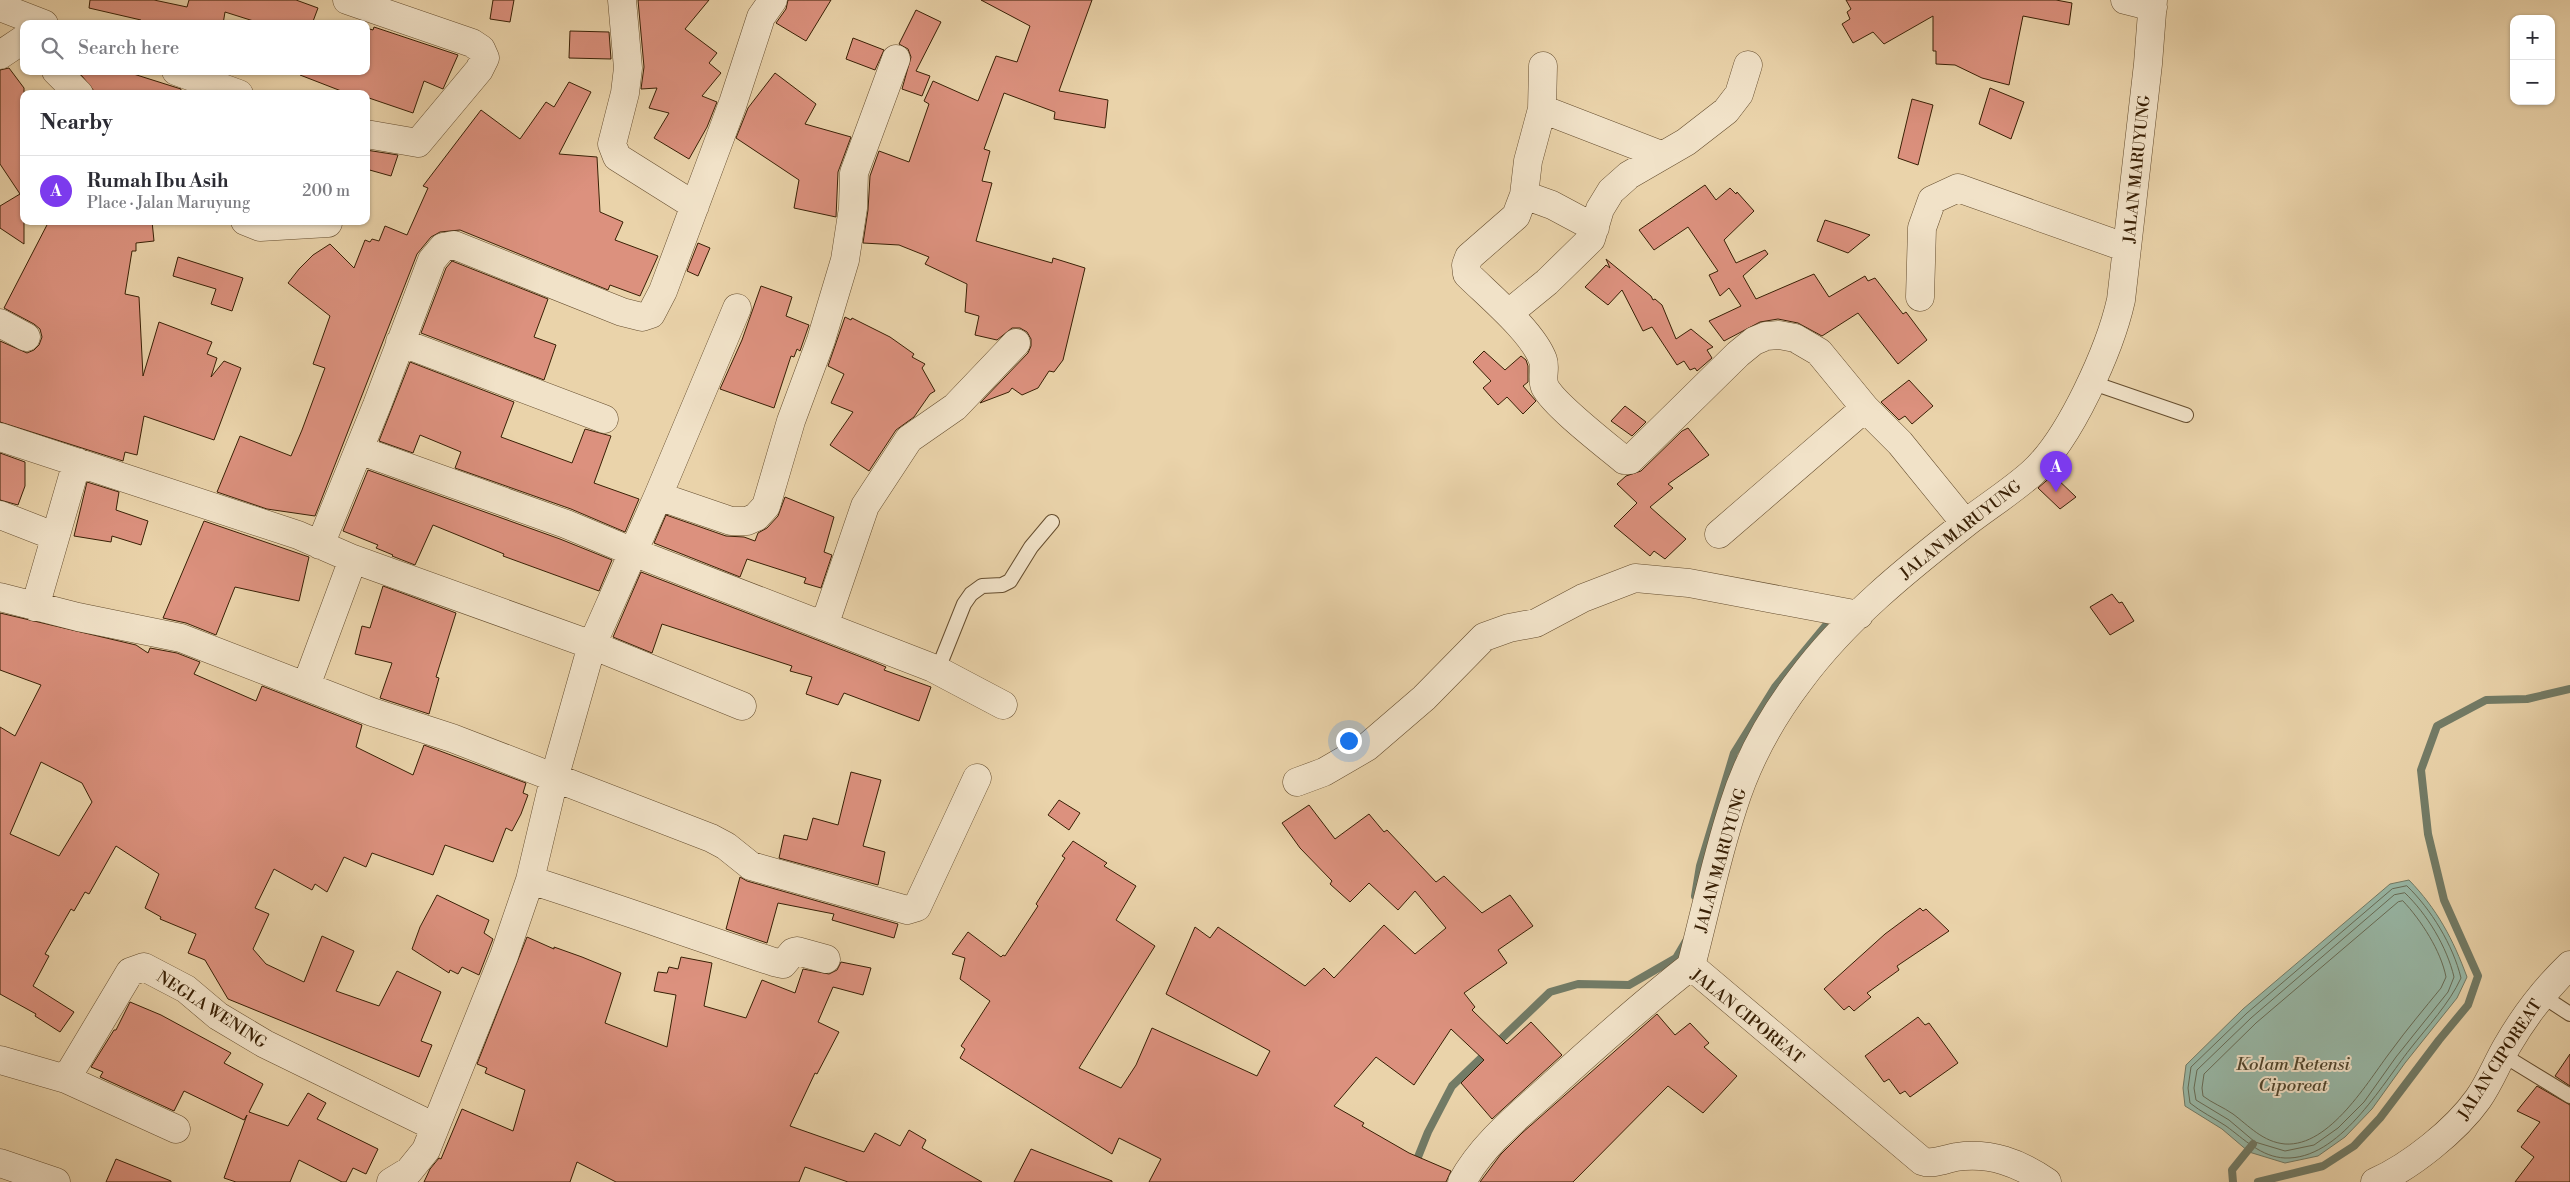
<!DOCTYPE html>
<meta charset="utf-8">
<style>
body{margin:0;font-family:"Libre Bodoni",serif;background:#f7f7f7;color:#2b2b33}
.controls{position:absolute;right:15px;top:15px;display:grid;overflow:hidden;border-radius:10px;box-shadow:0 1px 4px #0004}
.controls button{width:45px;height:45px;display:grid;place-items:center;padding:0;border:0;border-bottom:1px solid #e1e1e2;background:#fff;color:#2b2b33;font:25px sans-serif}
.you{position:absolute;left:1348px;top:740px;width:18px;height:18px;margin:-12px;border:4px solid #fff;border-radius:50%;background:#1a73e8;box-shadow:0 0 0 8px #1a73e833}
.badge{display:grid;place-items:center;width:32px;height:32px;border-radius:50%;background:#7c3aed;color:#fff;font-size:16px;font-weight:700}
.pin{position:absolute;translate:-50% -41px;filter:drop-shadow(0 1px 2px #0008)}
.pin::after{content:'';position:absolute;top:26px;width:18px;height:15px;background:inherit;clip-path:polygon(0 0,100% 0,50% 100%)}
.list{margin:0;padding:0;list-style:none}
h2{display:flex;justify-content:space-between;align-items:center;height:65px;margin:0;padding:0 20px;font-size:21px}
h2 small{font-size:16px;font-weight:400;color:#7c7c81}
.list li{display:grid;grid-template-columns:32px 1fr auto;gap:15px;align-items:center;box-sizing:border-box;height:70px;padding:0 20px;border-top:1px solid #e1e1e2}
.list b{display:block;font-size:19px;white-space:nowrap}
.list p{margin:0;font-size:16px;white-space:nowrap;color:#7c7c81}
.list em{font-size:16px;font-style:normal;color:#7c7c81}
.icon{flex:none;width:28px;height:28px;fill:none;stroke:currentColor;stroke-width:2;stroke-linecap:round;stroke-linejoin:round}
.map{position:relative;flex:none;width:2570px;height:1182px;overflow:hidden}
.search{position:absolute;background:#fff;box-shadow:0 1px 4px #0004;left:20px;top:20px;width:350px;height:55px;display:flex;align-items:center;gap:12px;box-sizing:border-box;padding:0 18px;border-radius:10px;color:#7c7c81;font-size:19px}
.panel{position:absolute;background:#fff;box-shadow:0 1px 4px #0004;left:20px;top:90px;width:350px;height:135px;border-radius:10px}
.map>svg:first-child{display:block}
.water{fill:#98b8a7;stroke:#727b66}
.lines{fill:none;stroke-linecap:round;stroke-linejoin:round}
.shore{stroke:#686c56;stroke-width:1}
.stream{stroke:#727b66;stroke-width:8}
.building{fill:#dc917e;stroke:#392005;fill-rule:evenodd}
.lane-casing{stroke:#654d2e;stroke-width:16}
.street-casing{stroke:#654d2e;stroke-width:29}
.lane{stroke:#f1e2c8;stroke-width:14}
.street{stroke:#f1e2c8;stroke-width:28}
.labels{text-anchor:middle;stroke-width:4;stroke-linejoin:round;paint-order:stroke}
.street-label{font-size:16px;fill:#392005;stroke:#f1e2c8}
.water-label{font-size:18px;font-style:italic;fill:#51462e;stroke:#f1e2c8}
</style>
<div class="map">
<svg width="2570" height="1182" viewBox="0 0 2570 1182">
<rect width="100%" height="100%" fill="#ead3aa"/>
<filter id="stains"><feTurbulence type="fractalNoise" baseFrequency=".004" numOctaves="4"/><feColorMatrix values="0 0 0 0 .2 0 0 0 0 .09 0 0 0 0 .02 0 0 0 .5 -.17"/></filter>
<radialGradient id="worn" r=".72"><stop offset=".6" stop-color="#630" stop-opacity="0"/><stop offset="1" stop-color="#630" stop-opacity=".3"/></radialGradient>
<path class="water" d="M 2409,880 C 2437,909 2453,939 2467,977 L 2457,998 L 2405,1063 L 2372,1109 L 2345,1137 L 2318,1156 L 2285,1163 L 2249,1152 L 2222,1129 L 2185,1106 L 2183,1088 L 2186,1065 L 2243,1009 L 2390,884 Z"/>
<g class="lines">
<path class="shore" d="M 2407,886 C 2431,909 2453,945 2461,978 C 2449,1004 2428,1026 2410,1049 C 2381,1086 2339,1160 2285,1158 C 2261,1157 2244,1139 2226,1126 C 2214,1118 2201,1112 2190,1103 L 2188,1088 L 2191,1067 L 2247,1013 L 2392,889 Z
M 2405,893 C 2427,914 2447,947 2454,977 L 2448,992 L 2396,1057 L 2364,1102 L 2338,1128 L 2314,1145 L 2285,1151 L 2255,1142 L 2229,1120 L 2196,1100 L 2194,1088 L 2197,1070 L 2251,1018 L 2394,895 Z
M 2403,901 C 2421,920 2441,951 2446,977 L 2441,988 C 2424,1009 2407,1029 2391,1051 C 2368,1081 2330,1147 2285,1144 C 2263,1142 2249,1126 2233,1114 C 2223,1107 2212,1103 2203,1096 L 2202,1088 L 2204,1074 L 2256,1023 L 2398,902 Z"/>
<path class="stream" d="M 1695,896 L 1700,866 L 1734,753 L 1775,687 L 1827,624
M 1408,1182 L 1428,1132 L 1452,1086 L 1550,992 L 1578,984 L 1629,985 L 1676,958 L 1686,941
M 2233,1182 L 2232,1170 L 2253,1144
M 2258,1182 L 2323,1166 L 2354,1146 L 2380,1118 L 2439,1040 L 2468,1005 L 2478,976 L 2444,900 L 2428,834 L 2421,770 L 2437,726 L 2486,700 L 2527,699 L 2570,689"/>
</g>
<path class="building" d="M 90,0 L 154,0 L 187,7 L 189,0 L 296,0 L 318,8 L 312,24 L 263,24 L 225,12 L 223,24 L 140,24 L 141,20 L 89,8 Z
M 493,0 L 514,0 L 510,22 L 490,19 Z
M 638,0 L 709,0 L 685,29 L 717,53 L 709,63 L 721,73 L 702,96 L 717,102 L 707,127 L 689,159 L 654,138 L 669,113 L 649,108 L 657,88 L 641,89 L 644,67 Z
M 788,0 L 831,0 L 806,41 L 776,23 L 786,9 Z
M 981,0 L 1092,0 L 1059,91 L 1108,100 L 1105,128 L 1054,119 L 1055,112 L 1004,93 L 984,149 L 990,151 L 982,181 L 992,183 L 976,241 L 1052,263 L 1053,258 L 1085,268 L 1063,360 L 1054,372 L 1049,371 L 1038,388 L 1022,395 L 1012,388 L 1009,392 L 980,403 L 1028,353 L 1031,346 L 1031,339 L 1027,332 L 1020,328 L 1012,328 L 997,340 L 975,335 L 979,316 L 965,312 L 967,284 L 925,264 L 929,257 L 899,245 L 863,243 L 868,210 L 870,176 L 879,151 L 909,162 L 929,104 L 924,101 L 933,81 L 978,101 L 996,56 L 1017,62 L 1030,26 Z
M 1846,0 L 2056,0 L 2072,3 L 2069,25 L 2023,16 L 2009,85 L 1982,78 L 1955,65 L 1936,64 L 1936,51 L 1933,51 L 1933,16 L 1884,44 L 1873,32 L 1853,43 L 1842,24 L 1850,19 L 1847,12 L 1851,9 Z
M 916,10 L 941,22 L 916,71 L 930,76 L 922,96 L 902,89 L 911,57 L 908,49 L 899,44 Z
M 374,27 L 458,55 L 443,89 L 424,81 L 413,113 L 366,97 L 366,94 L 350,92 L 349,94 L 300,75 L 300,71 L 366,71 L 366,28 L 373,30 Z
M 570,31 L 609,32 L 611,59 L 569,58 Z
M 853,38 L 884,50 L 875,70 L 846,59 Z
M 9,68 L 24,88 L 24,244 L 0,228 L 0,206 L 20,194 L 0,164 L 0,70 Z
M 78,71 L 124,71 L 181,89 L 180,94 L 102,94 L 94,91 Z
M 775,73 L 816,104 L 805,124 L 851,137 L 838,172 L 836,217 L 794,208 L 799,180 L 736,138 L 748,108 Z
M 569,82 L 591,92 L 559,154 L 597,157 L 600,212 L 623,222 L 615,240 L 658,256 L 640,296 L 610,285 L 608,290 L 460,230 L 440,232 L 431,237 L 417,254 L 315,516 L 267,509 L 217,492 L 240,436 L 291,456 L 302,430 L 325,368 L 313,364 L 330,316 L 288,283 L 299,269 L 313,255 L 330,244 L 354,268 L 365,240 L 370,242 L 372,239 L 379,241 L 385,226 L 407,235 L 428,188 L 423,186 L 481,110 L 520,139 L 546,102 L 554,107 Z
M 1990,88 L 2024,102 L 2011,139 L 1979,124 Z
M 1912,99 L 1933,105 L 1918,165 L 1898,158 Z
M 366,150 L 398,155 L 391,176 L 366,169 Z
M 1705,185 L 1716,200 L 1730,188 L 1736,194 L 1737,192 L 1754,211 L 1724,240 L 1736,263 L 1765,250 L 1768,254 L 1743,276 L 1756,299 L 1814,274 L 1829,297 L 1865,276 L 1868,281 L 1875,278 L 1903,314 L 1906,312 L 1927,340 L 1898,364 L 1858,313 L 1822,336 L 1798,323 L 1778,319 L 1760,322 L 1724,341 L 1709,321 L 1741,306 L 1729,288 L 1720,296 L 1709,275 L 1718,271 L 1688,227 L 1654,250 L 1639,230 Z
M 1825,220 L 1847,227 L 1870,235 L 1848,253 L 1817,241 Z
M 49,221 L 152,221 L 154,241 L 136,243 L 136,251 L 132,251 L 125,294 L 139,297 L 143,376 L 159,322 L 212,342 L 207,354 L 217,358 L 211,377 L 224,361 L 241,368 L 214,440 L 144,416 L 137,455 L 125,452 L 123,461 L 0,422 L 0,341 L 27,353 L 34,350 L 39,345 L 42,337 L 40,329 L 34,324 L 4,308 Z
M 698,243 L 710,248 L 698,276 L 687,271 Z
M 178,257 L 243,278 L 232,311 L 211,304 L 216,289 L 173,276 Z
M 1606,259 L 1651,296 L 1653,300 L 1655,299 L 1662,305 L 1676,339 L 1691,329 L 1713,347 L 1707,350 L 1712,358 L 1697,371 L 1695,368 L 1690,370 L 1684,361 L 1677,365 L 1652,327 L 1643,331 L 1622,290 L 1608,305 L 1585,287 L 1606,265 L 1610,268 Z
M 452,261 L 548,299 L 534,337 L 556,345 L 544,380 L 421,333 L 446,268 Z
M 761,286 L 792,297 L 786,316 L 809,325 L 800,351 L 797,349 L 794,357 L 791,356 L 774,408 L 720,389 L 742,340 Z
M 845,317 L 851,320 L 852,318 L 890,337 L 914,354 L 912,357 L 925,364 L 922,368 L 935,391 L 930,394 L 914,417 L 896,430 L 869,471 L 830,445 L 853,412 L 831,403 L 844,374 L 828,366 Z
M 1484,351 L 1505,370 L 1521,356 L 1526,360 L 1528,366 L 1528,382 L 1523,386 L 1536,401 L 1523,414 L 1507,397 L 1498,405 L 1483,388 L 1491,381 L 1473,362 Z
M 410,362 L 514,402 L 501,437 L 572,463 L 585,429 L 611,436 L 594,483 L 639,499 L 625,532 L 571,509 L 455,468 L 461,452 L 420,435 L 413,453 L 379,441 Z
M 1909,380 L 1933,406 L 1912,424 L 1905,416 L 1899,420 L 1881,402 Z
M 1625,406 L 1646,422 L 1632,436 L 1611,421 Z
M 1688,428 L 1709,455 L 1668,484 L 1673,488 L 1650,507 L 1686,539 L 1665,559 L 1654,551 L 1650,556 L 1614,526 L 1637,503 L 1617,484 L 1626,476 L 1641,471 L 1682,431 Z
M 0,453 L 25,462 L 25,486 L 18,505 L 0,500 Z
M 368,470 L 560,539 L 612,560 L 599,591 L 503,556 L 504,554 L 433,525 L 415,565 L 392,556 L 393,555 L 376,548 L 378,545 L 343,531 Z
M 2053,475 L 2076,497 L 2060,509 L 2038,488 Z
M 87,482 L 119,492 L 116,510 L 148,521 L 141,545 L 112,536 L 111,542 L 74,536 Z
M 785,497 L 834,517 L 824,552 L 832,555 L 821,588 L 804,583 L 806,578 L 747,559 L 740,577 L 654,543 L 666,515 L 726,536 L 744,537 L 755,541 L 758,533 L 767,528 L 778,516 Z
M 204,521 L 309,557 L 299,601 L 235,587 L 216,635 L 186,623 L 163,618 Z
M 641,572 L 874,662 L 886,667 L 884,670 L 931,687 L 919,721 L 844,693 L 838,705 L 806,694 L 812,677 L 790,671 L 792,666 L 662,624 L 652,653 L 613,637 Z
M 383,586 L 456,613 L 436,677 L 439,678 L 429,714 L 380,698 L 392,663 L 355,654 L 362,626 L 370,628 Z
M 2112,594 L 2119,603 L 2122,602 L 2134,621 L 2110,635 L 2090,607 Z
M 0,613 L 136,645 L 148,653 L 150,648 L 177,653 L 200,662 L 194,674 L 256,701 L 262,686 L 362,725 L 356,747 L 413,775 L 424,745 L 526,783 L 523,793 L 528,795 L 521,814 L 512,831 L 506,828 L 493,862 L 445,845 L 433,875 L 372,853 L 366,867 L 344,857 L 327,892 L 315,884 L 312,890 L 274,869 L 255,908 L 269,914 L 253,949 L 266,964 L 304,982 L 322,936 L 354,951 L 336,991 L 379,1006 L 397,971 L 441,992 L 421,1041 L 432,1045 L 419,1077 L 228,999 L 205,960 L 188,953 L 196,934 L 160,919 L 161,917 L 145,908 L 159,874 L 116,846 L 89,894 L 85,892 L 74,911 L 71,909 L 45,954 L 49,956 L 33,986 L 74,1012 L 60,1032 L 35,1016 L 36,1014 L 0,994 L 0,727 L 15,736 L 41,685 L 0,670 ZM 41,762 L 82,783 L 92,802 L 59,856 L 10,834 Z
M 851,772 L 881,780 L 863,846 L 885,852 L 878,885 L 779,858 L 784,835 L 807,840 L 813,818 L 838,825 Z
M 1059,800 L 1080,813 L 1069,830 L 1048,815 Z
M 1309,805 L 1335,839 L 1369,814 L 1384,832 L 1387,830 L 1436,882 L 1444,876 L 1482,913 L 1510,895 L 1533,926 L 1498,950 L 1507,963 L 1464,993 L 1475,1007 L 1472,1010 L 1507,1044 L 1531,1022 L 1562,1055 L 1492,1119 L 1461,1083 L 1484,1060 L 1451,1029 L 1414,1085 L 1376,1057 L 1334,1106 L 1364,1123 L 1362,1126 L 1409,1153 L 1451,1171 L 1446,1182 L 1149,1182 L 1161,1159 L 1119,1138 L 1112,1154 L 960,1058 L 965,1049 L 961,1046 L 990,1001 L 960,979 L 965,958 L 952,954 L 968,932 L 1001,957 L 1003,955 L 1005,956 L 1038,906 L 1036,904 L 1065,858 L 1062,856 L 1073,841 L 1107,863 L 1104,866 L 1136,886 L 1116,920 L 1155,946 L 1079,1068 L 1121,1088 L 1136,1065 L 1152,1028 L 1257,1076 L 1270,1051 L 1166,994 L 1195,927 L 1210,938 L 1218,927 L 1305,986 L 1324,968 L 1334,978 L 1384,925 L 1415,954 L 1446,928 L 1415,891 L 1398,910 L 1369,883 L 1350,902 L 1330,884 L 1332,881 L 1300,848 L 1282,823 Z
M 740,877 L 747,881 L 898,924 L 894,938 L 832,920 L 834,914 L 778,903 L 767,943 L 726,929 Z
M 437,895 L 489,920 L 484,933 L 493,939 L 479,975 L 462,967 L 458,974 L 450,970 L 449,973 L 412,949 L 420,927 Z
M 1920,908 L 1923,911 L 1926,909 L 1949,931 L 1897,966 L 1899,970 L 1867,993 L 1871,997 L 1854,1011 L 1849,1006 L 1844,1010 L 1824,989 L 1885,934 Z
M 527,937 L 554,949 L 554,947 L 582,957 L 621,973 L 605,1023 L 667,1047 L 676,995 L 654,991 L 658,972 L 667,973 L 669,967 L 678,969 L 681,957 L 712,963 L 704,1006 L 746,1018 L 762,980 L 795,993 L 803,969 L 829,974 L 837,970 L 841,962 L 871,968 L 863,995 L 833,987 L 818,1022 L 839,1032 L 817,1074 L 815,1073 L 790,1126 L 864,1152 L 875,1133 L 900,1146 L 909,1130 L 926,1140 L 922,1148 L 982,1182 L 848,1182 L 805,1167 L 799,1182 L 616,1182 L 577,1162 L 570,1182 L 424,1182 L 430,1169 L 439,1158 L 441,1159 L 462,1109 L 513,1131 L 525,1090 L 485,1073 L 487,1068 L 477,1064 Z
M 130,1002 L 161,1015 L 231,1053 L 224,1063 L 263,1084 L 249,1112 L 288,1126 L 308,1093 L 326,1103 L 317,1119 L 378,1149 L 366,1174 L 353,1168 L 346,1182 L 342,1182 L 299,1160 L 290,1182 L 236,1182 L 224,1178 L 247,1115 L 244,1120 L 184,1091 L 174,1111 L 100,1077 L 103,1072 L 91,1067 L 114,1030 L 116,1030 Z
M 1657,1014 L 1675,1035 L 1690,1023 L 1709,1043 L 1704,1047 L 1737,1076 L 1703,1113 L 1668,1086 L 1573,1182 L 1480,1182 L 1501,1154 L 1522,1133 Z
M 1918,1017 L 1925,1025 L 1929,1023 L 1958,1063 L 1910,1097 L 1905,1091 L 1900,1094 L 1889,1079 L 1884,1082 L 1865,1056 Z
M 2570,1054 L 2570,1086 L 2555,1076 Z
M 2537,1086 L 2570,1105 L 2570,1182 L 2515,1182 L 2534,1157 L 2521,1147 L 2540,1122 L 2517,1111 Z
M 1031,1149 L 1112,1181 L 1112,1182 L 1014,1182 Z
M 116,1159 L 171,1181 L 171,1182 L 106,1182 Z"/>
<g class="lines">
<g class="lane-casing">
<path id="lane" d="M 2090,382 L 2186,415
M 935,669 L 940,664 L 964,604 L 971,594 L 982,586 L 1002,585 L 1010,581 L 1031,547 L 1052,522
M 2541,995 L 2570,1014
M 2503,1055 L 2570,1096"/>
</g>
<g class="street-casing">
<path id="street" d="M 347,0 L 472,43 L 481,49 L 485,58 L 479,70 L 418,143 L 366,134
M 622,0 L 628,68 L 625,93 L 612,144 L 617,157 L 695,206
M 2125,0 L 2153,7
M 0,7 L 44,24
M 0,55 L 24,39
M 1543,66 L 1542,109 L 1528,161 L 1524,195 L 1516,216 L 1469,257 L 1466,265 L 1467,274 C 1488,295 1533,332 1543,360 C 1546,368 1541,378 1545,387 C 1554,405 1606,445 1624,460 L 1630,460 L 1738,354 L 1754,341 L 1766,336 L 1779,335 L 1795,338 L 1819,352 L 1865,408 L 1900,443 L 1965,523
M 56,71 L 79,94
M 176,71 L 239,94
M 1542,109 L 1661,155
M 1524,195 L 1552,205 L 1595,228
M 245,221 L 260,227 L 328,223
M 1920,297 L 1922,228 L 1932,200 L 1958,188 L 2127,248
M 1509,313 L 1547,282 L 1591,239 L 1600,209 L 1611,191 L 1629,175 L 1686,142 L 1726,111 L 1739,94 L 1748,65
M 0,323 L 26,337
M 400,342 L 604,419
M 0,437 L 298,535 L 353,559 L 592,645 L 742,706
M 359,450 L 566,524 L 633,552 L 933,668 L 1003,705
M 658,496 L 737,308
M 0,515 L 54,536
M 1719,534 L 1865,408
M 320,545 L 377,405 L 432,260 L 443,247 L 454,245 L 622,312 L 642,317 L 651,314 L 663,291 L 733,103 L 761,17 L 773,0
M 0,597 L 78,617 L 181,638 L 372,712 L 452,738 L 711,838 L 726,846 L 751,866 L 907,910 L 917,907 L 977,778
M 35,607 L 77,462
M 824,626 L 865,506 L 909,439 L 955,407 L 1016,343
M 306,686 L 353,559
M 1297,782 L 1324,772 L 1367,747 L 1424,698 L 1484,637 L 1509,628 L 1536,623 L 1583,598 L 1635,578 L 1689,583 L 1859,615
M 530,880 C 612,906 692,935 774,962 L 783,964 L 793,952 L 797,951 L 826,959
M 1691,966 C 1705,913 1716,859 1733,807 C 1747,762 1771,718 1800,680 C 1845,619 1907,569 1966,523 C 1988,506 2012,491 2032,473 C 2070,439 2110,349 2121,300 L 2148,64 L 2153,0
M 1691,966 L 1922,1161 C 1933,1165 1945,1159 1956,1157 C 1991,1152 2019,1163 2047,1182
M 0,1060 L 66,1079 L 130,972 L 144,967 L 186,989 L 218,1016 L 265,1044 L 435,1127
M 66,1079 L 176,1129
M 0,1163 L 56,1182
M 391,1182 L 409,1171 L 426,1150 L 504,956 L 530,880 L 554,779 L 592,645 L 658,496 L 731,521 L 747,521 L 756,517 L 766,506 L 791,421 L 821,340 L 845,260 L 853,208 L 854,173 L 896,59
M 1462,1182 C 1482,1145 1516,1118 1547,1090 C 1594,1047 1641,1005 1691,966
M 2375,1182 C 2410,1167 2456,1130 2478,1099 C 2490,1082 2497,1063 2507,1046 C 2525,1015 2545,989 2570,965"/>
</g>
<use href="#lane" class="lane"/>
<use href="#street" class="street"/>
</g>
<g class="labels">
<g class="street-label">
<text transform="translate(2136 169) rotate(-84)" y="6">JALAN MARUYUNG</text>
<text transform="translate(1960 529) rotate(-38)" y="6">JALAN MARUYUNG</text>
<text transform="translate(1720 860) rotate(-74)" y="6">JALAN MARUYUNG</text>
<text transform="translate(212 1009) rotate(33)" y="6">NEGLA WENING</text>
<text transform="translate(1748 1016) rotate(39)" y="6">JALAN CIPOREAT</text>
<text transform="translate(2499 1059) rotate(-57)" y="6">JALAN CIPOREAT</text>
</g>
<g class="water-label">
<text x="2293" y="1070">Kolam Retensi<tspan x="2293" dy="21">Ciporeat</tspan></text>
</g>
</g>
<rect width="100%" height="100%" filter="url(#stains)"/>
<rect width="100%" height="100%" fill="url(#worn)"/>
</svg>
<div class="controls">
<button>+</button>
<button>−</button>
</div>
<div class="you"></div>
<div class="pin badge" style="left:2056px;top:492px">A</div>
<div class="search"><svg class="icon" aria-label="search" viewBox="0 0 24 24"><circle cx="10" cy="10" r="6"/><path d="M15 15l6 6"/></svg>Search here</div>
<section class="panel">
<h2>Nearby<small></small></h2>
<ul class="list">
<li><span class="badge">A</span><div><b>Rumah Ibu Asih</b><p>Place · Jalan Maruyung</p></div><em>200 m</em></li>
</ul>
</section>
</div>
